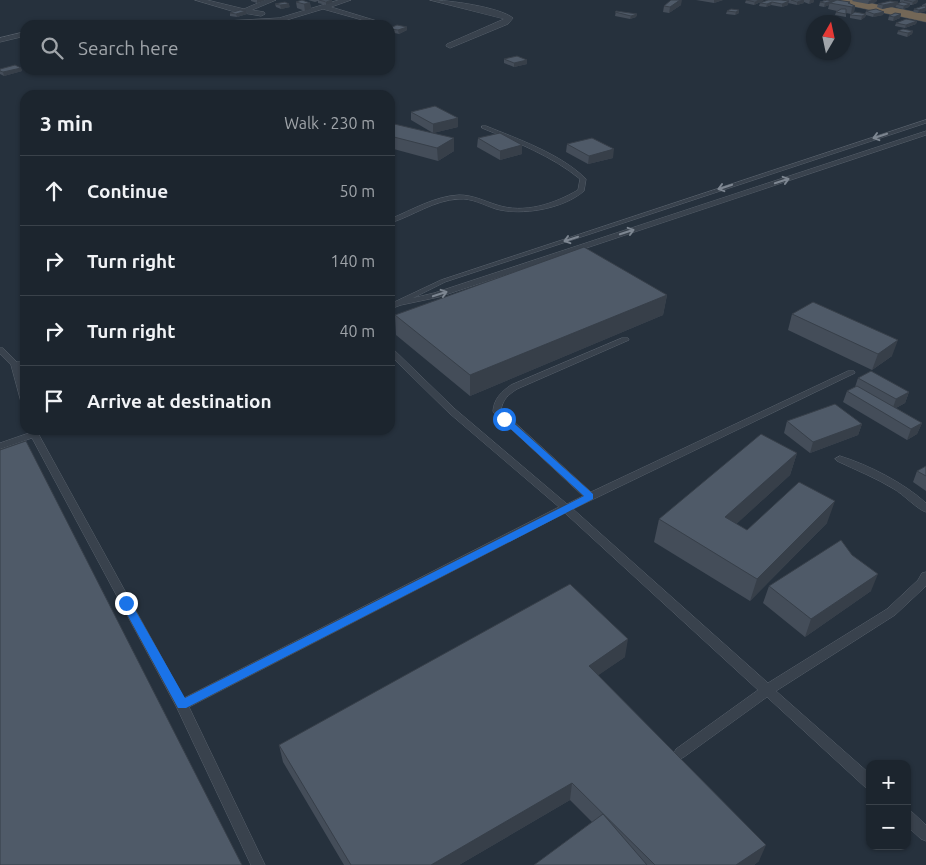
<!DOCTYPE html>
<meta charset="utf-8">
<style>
body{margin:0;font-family:Ubuntu,sans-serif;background:#29313a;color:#f1f3f6}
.controls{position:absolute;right:15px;bottom:15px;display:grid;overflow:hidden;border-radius:10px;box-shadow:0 1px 4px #0004}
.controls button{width:45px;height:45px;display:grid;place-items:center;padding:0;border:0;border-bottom:1px solid #3a424a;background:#1c252e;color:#f1f3f6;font:25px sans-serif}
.compass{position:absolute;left:806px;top:15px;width:45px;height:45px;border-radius:50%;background:#1c252e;box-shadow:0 1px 4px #0004;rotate:9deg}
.stop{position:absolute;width:15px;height:15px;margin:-11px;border:4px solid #1a73e8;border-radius:50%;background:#fff}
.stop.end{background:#1a73e8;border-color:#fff;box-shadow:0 1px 5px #0008}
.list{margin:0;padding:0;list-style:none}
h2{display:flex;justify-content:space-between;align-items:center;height:65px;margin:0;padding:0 20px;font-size:21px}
h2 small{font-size:16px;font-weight:400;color:#a0a5aa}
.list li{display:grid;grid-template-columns:32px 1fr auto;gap:15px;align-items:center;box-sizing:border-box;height:70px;padding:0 20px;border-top:1px solid #3a424a}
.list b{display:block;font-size:19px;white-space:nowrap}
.list em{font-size:16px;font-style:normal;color:#a0a5aa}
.icon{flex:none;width:28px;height:28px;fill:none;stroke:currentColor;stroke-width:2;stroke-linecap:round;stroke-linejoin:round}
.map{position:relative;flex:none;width:926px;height:865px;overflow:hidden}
.search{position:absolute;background:#1c252e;box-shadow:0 1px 4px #0004;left:20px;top:20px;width:375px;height:55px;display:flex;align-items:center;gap:12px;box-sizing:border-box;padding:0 18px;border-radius:15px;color:#a0a5aa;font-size:19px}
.panel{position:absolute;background:#1c252e;box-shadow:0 1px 4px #0004;left:20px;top:90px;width:375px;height:345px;border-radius:15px}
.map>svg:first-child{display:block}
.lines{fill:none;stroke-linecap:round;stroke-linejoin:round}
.lane-casing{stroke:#57606b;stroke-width:1}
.street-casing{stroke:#57606b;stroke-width:1}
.highway-casing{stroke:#444d58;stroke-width:1}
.lane{fill:#39424d;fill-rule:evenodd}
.street{fill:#39424d;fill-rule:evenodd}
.highway{fill:#736757;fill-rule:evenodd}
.wall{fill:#444d59}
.shaded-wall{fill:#373f49}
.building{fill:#4f5a68;stroke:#373f49}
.oneway{stroke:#7d8691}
.route{fill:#1a73e8}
</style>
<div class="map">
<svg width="926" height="865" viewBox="0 0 926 865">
<rect width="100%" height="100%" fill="#26313d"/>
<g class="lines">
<g class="lane-casing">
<path id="lane" d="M 926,120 L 926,123 L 445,282 L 413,298 L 434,293 L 926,131 L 926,135 L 439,297 L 401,305 L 390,309 L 390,304 L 441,280 Z
M 482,126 L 486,126 C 518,139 561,154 586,179 L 584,191 C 563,209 522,216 496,209 C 484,205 472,198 459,199 C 434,200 413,216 390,223 L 390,219 C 412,210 435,196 459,195 C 473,195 484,201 497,205 C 524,214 554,204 578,190 L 580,179 C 552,156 516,142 482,128 Z
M 622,338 L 628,338 L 629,340 L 517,389 C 508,395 503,399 501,410 L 591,492 L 848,371 L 854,371 L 855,373 L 573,509 L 768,683 L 887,609 L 918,580 L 922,573 L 926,572 L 926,586 L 895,615 L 776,691 L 870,774 L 870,789 L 865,787 L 767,697 L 684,757 L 680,759 L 676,757 L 674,753 L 676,749 L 758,690 L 565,513 L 189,707 L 265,865 L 251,865 L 177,708 L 32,438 L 0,449 L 0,443 L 29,433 L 28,430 L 50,430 L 49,432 L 39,435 L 184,698 L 559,507 L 449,413 L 390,355 L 390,349 L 393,349 L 455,409 L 567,504 L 583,496 L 494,413 L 493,411 C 494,399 501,392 511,385 Z
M 0,348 L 3,348 L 17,362 L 25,362 L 25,366 L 20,366 L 25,386 L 25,405 L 21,402 L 11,365 L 0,354 Z
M 840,456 C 869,465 904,483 926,503 L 926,512 C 918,510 903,494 894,489 C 876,478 856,470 837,461 L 835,459 Z
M 907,811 L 912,812 L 926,825 L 926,841 L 921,839 L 907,826 Z"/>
</g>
<g class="street-casing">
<path id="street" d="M 195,0 L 207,0 L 244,9 L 265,0 L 276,0 L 252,10 L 264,12 L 265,14 L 261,16 L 232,11 Z
M 339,0 L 351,0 L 331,7 L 377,21 L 373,23 L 323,9 L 280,22 L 185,25 L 189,23 L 279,18 Z
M 430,0 C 449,0 499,7 513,18 L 508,24 L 450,48 L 446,46 L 447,44 L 504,19 Z
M 72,23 L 114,23 L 118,25 L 71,25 Z
M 25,32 L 25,36 L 0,42 L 0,38 Z"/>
</g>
<g class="highway-casing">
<path id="highway" d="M 832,0 L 854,0 L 926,14 L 926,22 L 838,3 Z"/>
</g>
<use href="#lane" class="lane"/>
<use href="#street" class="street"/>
<use href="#highway" class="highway"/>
</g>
<path class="wall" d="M 251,0 L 264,0 L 264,1 L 257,3 L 251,1 Z
M 308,0 L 332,0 L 332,3 L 326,5 L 318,3 L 318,1 L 315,2 Z
M 696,0 L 723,0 L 714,3 Z
M 746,0 L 763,1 L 754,5 L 745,3 Z
M 786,0 L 814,0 L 814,2 L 809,4 L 804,2 L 804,3 L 797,5 L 788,3 L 788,5 L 782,7 L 771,5 L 766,7 L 759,6 L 760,3 L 786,1 Z
M 824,0 L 836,0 L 849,3 L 855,6 L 854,12 L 851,14 L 846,13 L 846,17 L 835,15 L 836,12 L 837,11 L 828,9 L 829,5 L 824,7 L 819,6 L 820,2 L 823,1 Z
M 853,0 L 877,0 L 876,2 L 868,4 L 852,1 Z
M 900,0 L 918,0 L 917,3 L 912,5 L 910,5 L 909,7 L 903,9 L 895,7 L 896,6 L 882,9 L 877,7 L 878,4 L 898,2 L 897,4 L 901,3 L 900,2 Z
M 296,2 L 310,3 L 311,9 L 305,11 L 297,8 Z
M 926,3 L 926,11 L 918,13 L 913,12 L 914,9 L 922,6 L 922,5 Z
M 275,4 L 290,7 L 281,9 L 276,7 Z
M 681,5 L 669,13 L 663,12 L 664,6 Z
M 739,10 L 739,13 L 735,15 L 726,14 L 727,11 Z
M 246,11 L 247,14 L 237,17 L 230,16 L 230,13 Z
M 616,11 L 637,14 L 636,17 L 630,19 L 615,16 Z
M 866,11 L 884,12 L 883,15 L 873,17 L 866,15 L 865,17 L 861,20 L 850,18 L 850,15 L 865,14 Z
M 901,14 L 900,18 L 893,21 L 888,20 L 889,16 Z
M 917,21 L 916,24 L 905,28 L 895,26 L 896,23 Z
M 407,27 L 407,30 L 399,34 L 390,32 L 390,28 Z
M 898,31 L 913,31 L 912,34 L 907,37 L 897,34 Z
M 504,59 L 527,60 L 527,64 L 514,67 L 504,63 Z
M 21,68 L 22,71 L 4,76 L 0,74 L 0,69 Z
M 411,112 L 458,118 L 458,127 L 433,133 L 411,120 Z
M 390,123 L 454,151 L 438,161 L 390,148 Z
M 478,138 L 522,154 L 500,160 L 477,147 Z
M 567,144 L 613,158 L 588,164 L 566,152 Z
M 667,295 L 663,315 L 470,396 L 396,335 L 395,315 Z
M 792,314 L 892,356 L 872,370 L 788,330 Z
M 858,378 L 909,392 L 905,403 L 896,408 L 922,423 L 917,434 L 907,440 L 843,402 L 847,391 L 855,387 Z
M 787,421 L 862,424 L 858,435 L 810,453 L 784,433 Z
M 797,453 L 790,475 L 736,524 L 747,530 L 827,523 L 750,601 L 654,542 L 659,519 Z
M 926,466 L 926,491 L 913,482 L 917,471 Z
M 769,586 L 871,591 L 805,637 L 763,603 Z
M 625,657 L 598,675 L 759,861 L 754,865 L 534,865 L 592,822 L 570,800 L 459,865 L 344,865 L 283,762 L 279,745 Z"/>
<path class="shaded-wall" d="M 257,0 L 264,0 L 264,1 L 257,3 Z
M 332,0 L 332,3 L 326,5 L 326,2 Z
M 680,0 L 682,0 L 681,5 L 669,13 L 670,7 Z
M 714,0 L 723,0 L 714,3 Z
M 759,0 L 764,0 L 763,1 L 754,5 L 755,2 Z
M 804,0 L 804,3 L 797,5 L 797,2 Z
M 810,0 L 814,0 L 814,2 L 809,4 Z
M 832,0 L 836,0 L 830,3 L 829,5 L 824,7 L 825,3 L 831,1 Z
M 872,0 L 877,0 L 876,2 L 868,4 L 869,1 Z
M 918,0 L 917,3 L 912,5 L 913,2 Z
M 789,1 L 788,5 L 782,7 L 782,4 Z
M 772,2 L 771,5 L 766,7 L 767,4 Z
M 898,2 L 896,6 L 882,9 L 883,5 Z
M 310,3 L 311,9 L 305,11 L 304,4 Z
M 289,4 L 290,7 L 281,9 L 280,5 Z
M 910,4 L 909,7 L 903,9 L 904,6 Z
M 855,6 L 854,12 L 851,14 L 852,7 Z
M 926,8 L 926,11 L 918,13 L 919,10 Z
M 739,10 L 739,13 L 735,15 L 736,12 Z
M 246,11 L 247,14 L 237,17 L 236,14 Z
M 884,12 L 883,15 L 873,17 L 874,14 Z
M 637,14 L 636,17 L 630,19 L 631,16 Z
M 866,14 L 865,17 L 861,20 L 862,16 Z
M 901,14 L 900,18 L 893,21 L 894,17 Z
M 917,21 L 916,24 L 905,28 L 906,25 Z
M 407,27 L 407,30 L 399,34 L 398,30 Z
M 913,31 L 912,34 L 907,37 L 908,33 Z
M 527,60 L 527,64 L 514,67 L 514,63 Z
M 21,68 L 22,71 L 4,76 L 3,72 Z
M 458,118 L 458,127 L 433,133 L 433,124 Z
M 454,138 L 454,151 L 438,161 L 437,148 Z
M 522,145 L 522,154 L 500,160 L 500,151 Z
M 614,149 L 613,158 L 588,164 L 589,156 Z
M 667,295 L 663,315 L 470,396 L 470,375 Z
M 898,340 L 892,356 L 872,370 L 878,354 Z
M 909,392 L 905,403 L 892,410 L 896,399 Z
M 922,423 L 917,434 L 907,440 L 911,429 Z
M 862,424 L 858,435 L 810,453 L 813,442 Z
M 797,453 L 790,475 L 719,540 L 725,517 Z
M 835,501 L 827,523 L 750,601 L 757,579 Z
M 878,574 L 871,591 L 805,637 L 811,619 Z
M 628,639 L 625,657 L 587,683 L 589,666 Z
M 572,783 L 570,800 L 459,865 L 431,865 Z
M 766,845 L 759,861 L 754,865 L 736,865 Z"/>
<path class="building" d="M 302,0 L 310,3 L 304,4 L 296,2 Z
M 319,0 L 332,0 L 326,2 Z
M 671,0 L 680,0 L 670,7 L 664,6 Z
M 746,0 L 759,0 L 755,2 Z
M 768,0 L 781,0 L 789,1 L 782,4 L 772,2 L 767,4 L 760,3 Z
M 791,0 L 804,0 L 797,2 Z
M 827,0 L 832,1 L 825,3 L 820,2 Z
M 837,0 L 850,2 L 848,3 L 855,6 L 852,7 L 830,3 Z
M 904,0 L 918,0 L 913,2 Z
M 890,1 L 898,2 L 883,5 L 878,4 Z
M 285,2 L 289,4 L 280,5 L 275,4 Z
M 902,2 L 910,4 L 904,6 L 896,4 Z
M 923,6 L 926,6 L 926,8 L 919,10 L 914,9 Z
M 731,9 L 739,10 L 736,12 L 727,11 Z
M 841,9 L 846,9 L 846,14 L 836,12 Z
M 876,9 L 884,12 L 874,14 L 866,11 Z
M 240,10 L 246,11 L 236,14 L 230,13 Z
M 616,11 L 637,14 L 631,16 L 615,12 Z
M 855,12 L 866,14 L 862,16 L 850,15 Z
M 895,13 L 901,14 L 894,17 L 889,16 Z
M 906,19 L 917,21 L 906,25 L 896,23 Z
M 397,25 L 407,27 L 398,30 L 390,29 L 390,28 Z
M 903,29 L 913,31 L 908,33 L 898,31 Z
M 517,56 L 527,60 L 514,63 L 504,59 Z
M 15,65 L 21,68 L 3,72 L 0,71 L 0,69 Z
M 435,106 L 458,118 L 433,124 L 411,112 Z
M 390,123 L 454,138 L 437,148 L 390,136 Z
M 500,133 L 522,145 L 500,151 L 478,138 Z
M 592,138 L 614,149 L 589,156 L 567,144 Z
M 584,247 L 667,295 L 470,375 L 395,315 Z
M 813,302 L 898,340 L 878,354 L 792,314 Z
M 871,371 L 909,392 L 896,399 L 858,378 Z
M 857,386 L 922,423 L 911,429 L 847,391 Z
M 835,404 L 862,424 L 813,442 L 787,421 Z
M 761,434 L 797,453 L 725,517 L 747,530 L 799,482 L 835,501 L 757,579 L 659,519 Z
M 26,441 L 242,865 L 0,865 L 0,450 Z
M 926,466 L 926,476 L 917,471 Z
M 841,540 L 852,555 L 878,574 L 811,619 L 769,586 Z
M 570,584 L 628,639 L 589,666 L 766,845 L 736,865 L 655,865 L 572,783 L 431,865 L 351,865 L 279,745 Z
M 603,814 L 647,865 L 534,865 Z"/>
<defs><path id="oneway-shaft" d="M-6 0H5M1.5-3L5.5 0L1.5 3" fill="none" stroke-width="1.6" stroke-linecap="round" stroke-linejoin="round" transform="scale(1.25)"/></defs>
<g class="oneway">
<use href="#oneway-shaft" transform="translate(880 136) rotate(162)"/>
<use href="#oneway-shaft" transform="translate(782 181) rotate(-18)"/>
<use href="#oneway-shaft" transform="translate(725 187) rotate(162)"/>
<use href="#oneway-shaft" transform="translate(627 232) rotate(-18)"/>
<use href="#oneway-shaft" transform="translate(571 239) rotate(162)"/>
<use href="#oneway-shaft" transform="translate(440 294) rotate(-18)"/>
</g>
<path class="route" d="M 502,417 L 507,417 L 593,494 L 593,499 L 186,708 L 178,708 L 121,603 L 123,601 L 130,601 L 185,698 L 584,496 L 502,421 Z"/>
</svg>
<div class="controls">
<button>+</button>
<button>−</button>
</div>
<svg class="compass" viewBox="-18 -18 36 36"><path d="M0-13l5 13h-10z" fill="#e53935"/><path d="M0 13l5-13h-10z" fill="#a0a5aa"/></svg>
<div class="stop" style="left:504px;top:419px"></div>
<div class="stop end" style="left:126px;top:603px"></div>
<div class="search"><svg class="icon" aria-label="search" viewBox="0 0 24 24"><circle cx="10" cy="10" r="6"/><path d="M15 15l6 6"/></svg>Search here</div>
<section class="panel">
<h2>3 min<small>Walk · 230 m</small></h2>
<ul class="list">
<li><svg class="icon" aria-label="ahead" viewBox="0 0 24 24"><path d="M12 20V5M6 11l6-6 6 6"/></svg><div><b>Continue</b></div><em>50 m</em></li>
<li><svg class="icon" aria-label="right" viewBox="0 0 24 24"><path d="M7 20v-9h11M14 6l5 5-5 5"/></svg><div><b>Turn right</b></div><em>140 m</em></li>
<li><svg class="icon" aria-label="right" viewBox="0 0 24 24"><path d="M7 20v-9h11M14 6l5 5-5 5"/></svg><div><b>Turn right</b></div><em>40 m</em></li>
<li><svg class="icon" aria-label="arrive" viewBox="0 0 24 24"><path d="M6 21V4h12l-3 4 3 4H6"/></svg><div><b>Arrive at destination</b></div></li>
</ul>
</section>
</div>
